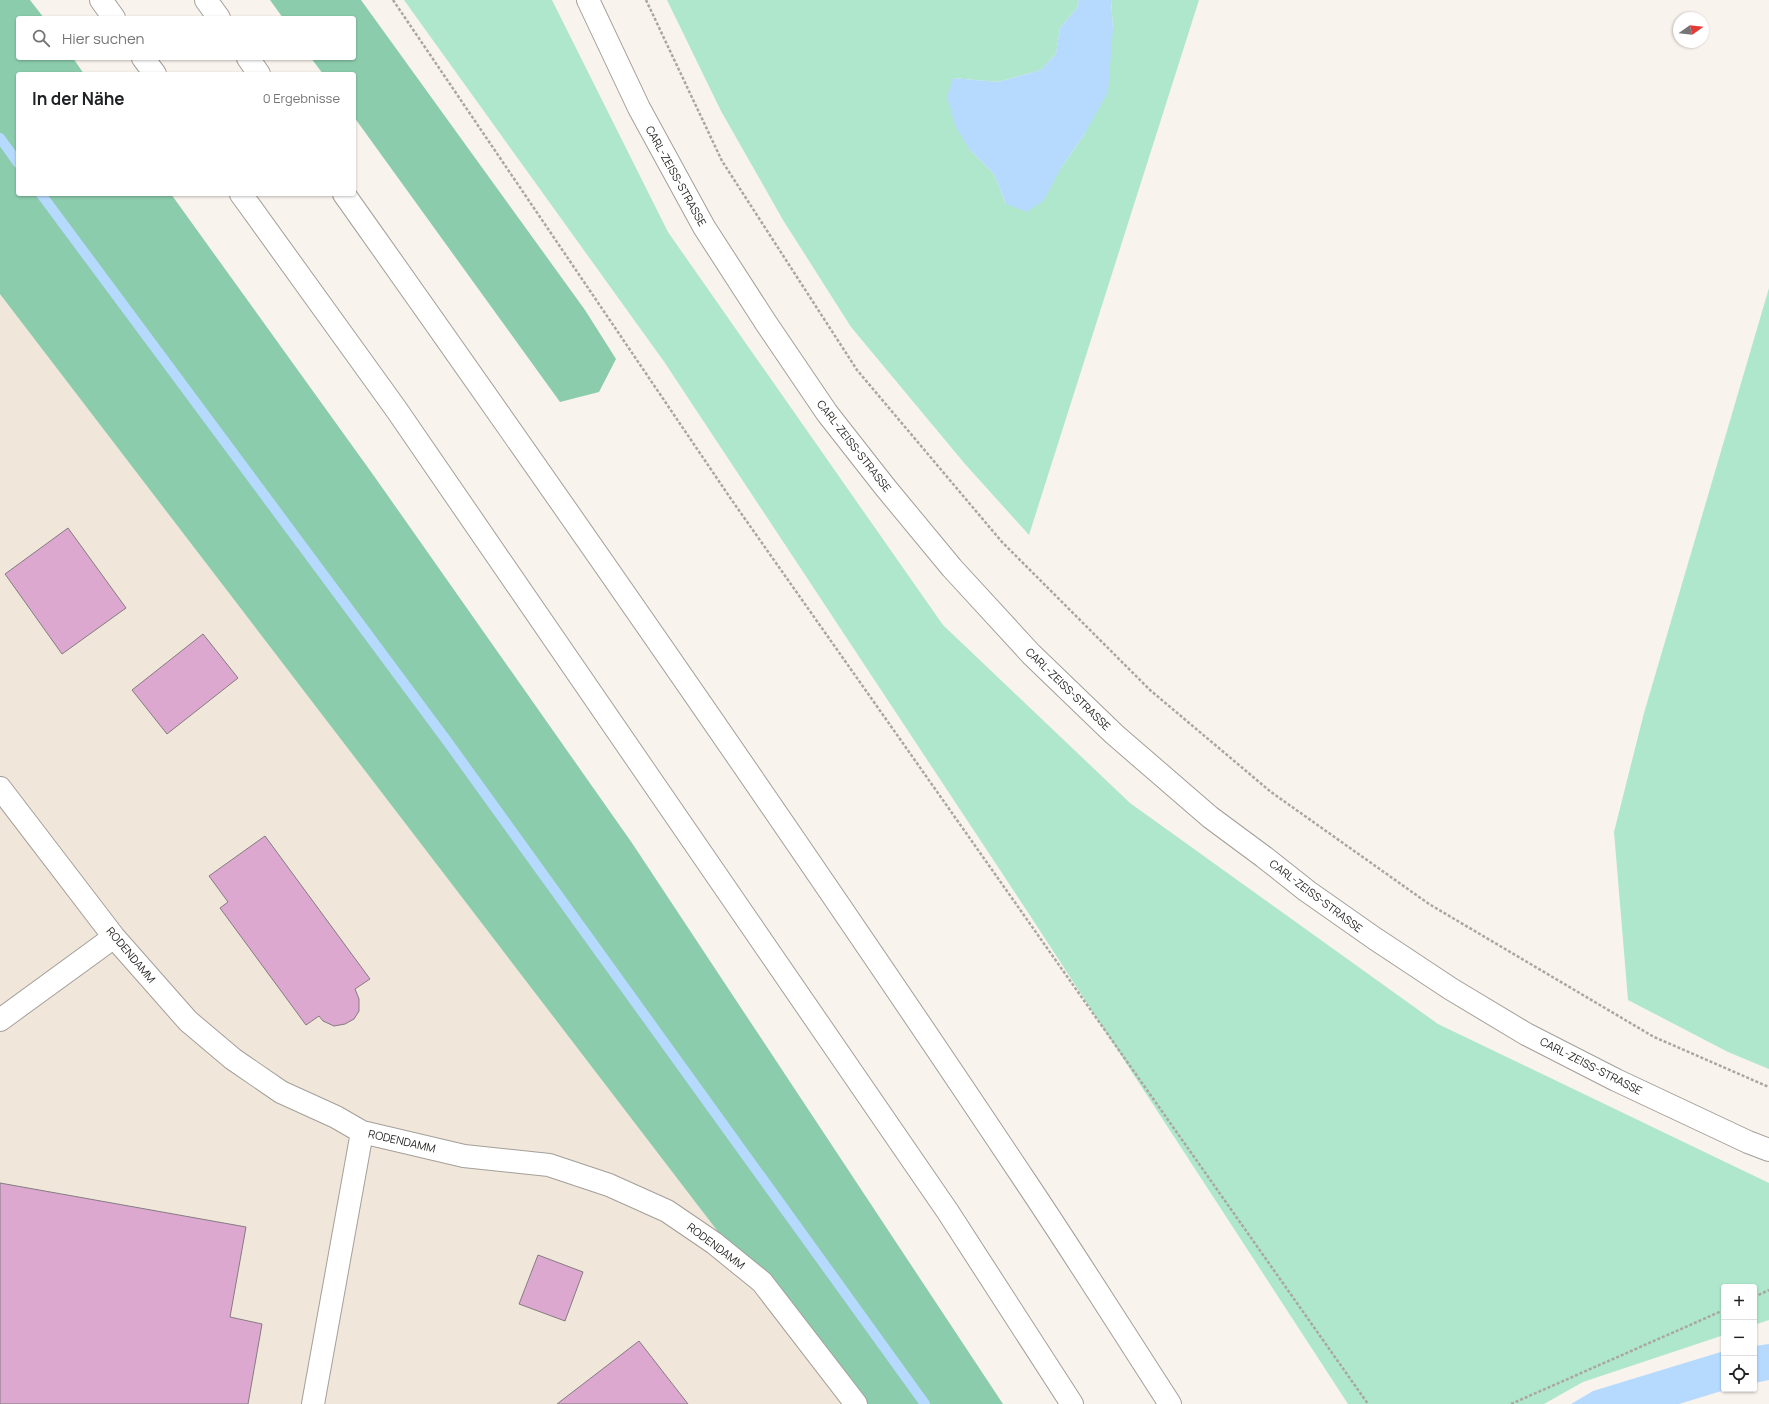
<!DOCTYPE html>
<html lang="de">
<meta charset="utf-8">
<style>
body{margin:0;font-family:Manrope,sans-serif;background:#f2f2f2;color:#202124}
.controls{position:absolute;right:12px;bottom:12px;display:grid;overflow:hidden;border-radius:4px;box-shadow:0 1px 3px #0004}
.controls button{width:36px;height:36px;display:grid;place-items:center;padding:0;border:0;border-bottom:1px solid #e0e0e0;background:#fff;color:#202124;font:20px sans-serif}
.compass{position:absolute;left:1673px;top:12px;width:36px;height:36px;border-radius:50%;background:#fff;box-shadow:0 1px 3px #0004;rotate:75deg}
.list{margin:0;padding:0;list-style:none}
h2{display:flex;justify-content:space-between;align-items:center;height:52px;margin:0;padding:0 16px;font-size:17px}
h2 small{font-size:13px;font-weight:400;color:#757577}
.icon{flex:none;width:22px;height:22px;fill:none;stroke:currentColor;stroke-width:2;stroke-linecap:round;stroke-linejoin:round}
.map{position:relative;flex:none;width:1769px;height:1404px;overflow:hidden}
.search{position:absolute;background:#fff;box-shadow:0 1px 3px #0004;left:16px;top:16px;width:340px;height:44px;display:flex;align-items:center;gap:10px;box-sizing:border-box;padding:0 14px;border-radius:4px;color:#757577;font-size:15px}
.panel{position:absolute;background:#fff;box-shadow:0 1px 3px #0004;left:16px;top:72px;width:340px;height:124px;border-radius:4px}
.map>svg:first-child{display:block}
.built{fill:#f0e6d9}
.green{fill:#afe7cc}
.forest{fill:#8bccad}
.water{fill:#b6d9fe}
.lines{fill:none;stroke-linecap:round;stroke-linejoin:round}
.stream{stroke:#b6d9fe;stroke-width:10}
.building{fill:#dca8cf;stroke:#837c81}
.minor-casing{stroke:#a49f99;stroke-width:24}
.major-casing{stroke:#a49f99;stroke-width:24}
.highway-casing{stroke:#a49f99;stroke-width:24}
.path{stroke:#aaa6a1;stroke-width:2.5;stroke-dasharray:3 2;stroke-linecap:butt}
.minor{stroke:#fff;stroke-width:22}
.major{stroke:#fff;stroke-width:22}
.highway{stroke:#fff;stroke-width:22}
.labels{text-anchor:middle;stroke-width:4;stroke-linejoin:round;paint-order:stroke}
.street-label{font-size:11px;fill:#282624;stroke:#fff}
</style>
<div class="map">
<svg width="1769" height="1404" viewBox="0 0 1769 1404">
<rect width="100%" height="100%" fill="#f9f3ed"/>
<path class="built" d="M 0,272 L 875,1404 L 0,1404 Z"/>
<path class="green" d="M 404,0 L 552,0 L 668,232 L 943,625 L 1130,803 L 1438,1024 L 1769,1183 L 1769,1320 L 1754,1325 L 1754,1287 L 1724,1287 L 1724,1335 L 1583,1382 L 1544,1404 L 1348,1404 L 1029,914 L 665,363 Z
M 667,0 L 1079,0 L 1077,8 L 1060,28 L 1056,54 L 1041,70 L 998,82 L 953,78 L 970,150 L 994,174 L 1006,204 L 1061,168 L 1084,135 L 1113,29 L 1111,0 L 1199,0 L 1029,535 L 965,464 L 851,327 L 783,220 L 721,111 Z
M 1769,288 L 1769,1069 L 1728,1052 L 1628,1000 L 1614,832 L 1644,713 Z"/>
<path class="forest" d="M 0,0 L 30,0 L 44,18 L 18,18 L 18,58 L 73,58 L 84,74 L 18,74 L 18,194 L 171,194 L 374,476 L 632,843 L 1003,1404 L 850,1404 L 0,294 Z
M 270,0 L 361,0 L 585,310 L 616,359 L 599,392 L 560,402 L 354,117 L 354,74 L 323,74 L 311,58 L 354,58 L 354,18 L 283,18 Z"/>
<path class="water" d="M 1079,0 L 1111,0 L 1113,29 L 1108,92 L 1084,135 L 1061,168 L 1044,200 L 1027,212 L 1006,204 L 994,174 L 970,150 L 956,127 L 947,97 L 953,78 L 998,82 L 1041,70 L 1056,54 L 1060,28 L 1077,8 Z
M 1769,1344 L 1769,1380 L 1754,1383 L 1754,1346 Z
M 1724,1351 L 1724,1389 L 1728,1389 L 1679,1404 L 1571,1404 L 1593,1391 Z"/>
<g class="lines">
<path class="stream" d="M 0,138 L 18,163
M 41,194 L 447,741 L 925,1404"/>
</g>
<path class="building" d="M 68,528 L 126,608 L 62,654 L 5,574 Z
M 203,634 L 238,678 L 167,734 L 132,690 Z
M 265,836 L 370,979 L 355,989 L 359,999 L 359,1011 L 354,1019 L 345,1024 L 334,1026 L 323,1021 L 319,1016 L 306,1025 L 220,908 L 228,902 L 209,876 Z
M 0,1183 L 246,1227 L 230,1317 L 262,1324 L 248,1404 L 0,1404 Z
M 538,1255 L 583,1272 L 565,1321 L 519,1304 Z
M 639,1341 L 688,1404 L 557,1404 Z"/>
<g class="lines">
<g class="minor-casing">
<path id="minor" d="M 0,788 L 114,937 L 188,1021 L 233,1059 L 281,1092 L 336,1117 L 362,1132 L 464,1156 L 549,1165 L 609,1185 L 667,1211 L 714,1243 L 762,1282 L 856,1404
M 0,1020 L 114,937
M 313,1404 L 362,1132"/>
</g>
<g class="major-casing">
<path id="major" d="M 588,0 L 639,108 L 704,227 L 766,323 L 827,413 L 885,487 L 952,568 L 1031,654 L 1114,734 L 1210,817 L 1264,857 L 1307,891 L 1374,938 L 1451,989 L 1526,1034 L 1616,1080 L 1748,1142 L 1769,1150"/>
</g>
<g class="highway-casing">
<path id="highway" d="M 101,0 L 114,18
M 206,0 L 219,18
M 143,58 L 155,74
M 248,58 L 259,74
M 241,194 L 396,409 L 748,921 L 948,1212 L 1072,1404
M 344,194 C 575,520 804,849 1026,1182 C 1075,1255 1122,1330 1170,1404"/>
</g>
<path class="path" d="M 393,0 L 731,499 L 1368,1404
M 646,0 L 722,161 L 857,370 L 1002,542 L 1150,690 L 1271,792 L 1429,904 L 1654,1037 L 1769,1087
M 1754,1297 L 1769,1290
M 1511,1404 L 1724,1310"/>
<use href="#minor" class="minor"/>
<use href="#major" class="major"/>
<use href="#highway" class="highway"/>
</g>
<g class="labels">
<g class="street-label">
<text transform="translate(676 176) rotate(61)" y="4">CARL-ZEISS-STRASSE</text>
<text transform="translate(854 446) rotate(52)" y="4">CARL-ZEISS-STRASSE</text>
<text transform="translate(1068 689) rotate(44)" y="4">CARL-ZEISS-STRASSE</text>
<text transform="translate(1316 896) rotate(37)" y="4">CARL-ZEISS-STRASSE</text>
<text transform="translate(131 955) rotate(50)" y="4">RODENDAMM</text>
<text transform="translate(1591 1066) rotate(27)" y="4">CARL-ZEISS-STRASSE</text>
<text transform="translate(402 1141) rotate(13)" y="4">RODENDAMM</text>
<text transform="translate(716 1246) rotate(37)" y="4">RODENDAMM</text>
</g>
</g>
</svg>
<div class="controls">
<button>+</button>
<button>−</button>
<button><svg class="icon" aria-label="locate" viewBox="0 0 24 24"><circle cx="12" cy="12" r="6"/><path d="M12 2v4M12 18v4M2 12h4M18 12h4"/></svg></button>
</div>
<svg class="compass" viewBox="-18 -18 36 36"><path d="M0-13l5 13h-10z" fill="#e53935"/><path d="M0 13l5-13h-10z" fill="#757577"/></svg>
<div class="search"><svg class="icon" aria-label="search" viewBox="0 0 24 24"><circle cx="10" cy="10" r="6"/><path d="M15 15l6 6"/></svg>Hier suchen</div>
<section class="panel">
<h2>In der Nähe<small>0 Ergebnisse</small></h2>
<ul class="list">
</ul>
</section>
</div>
